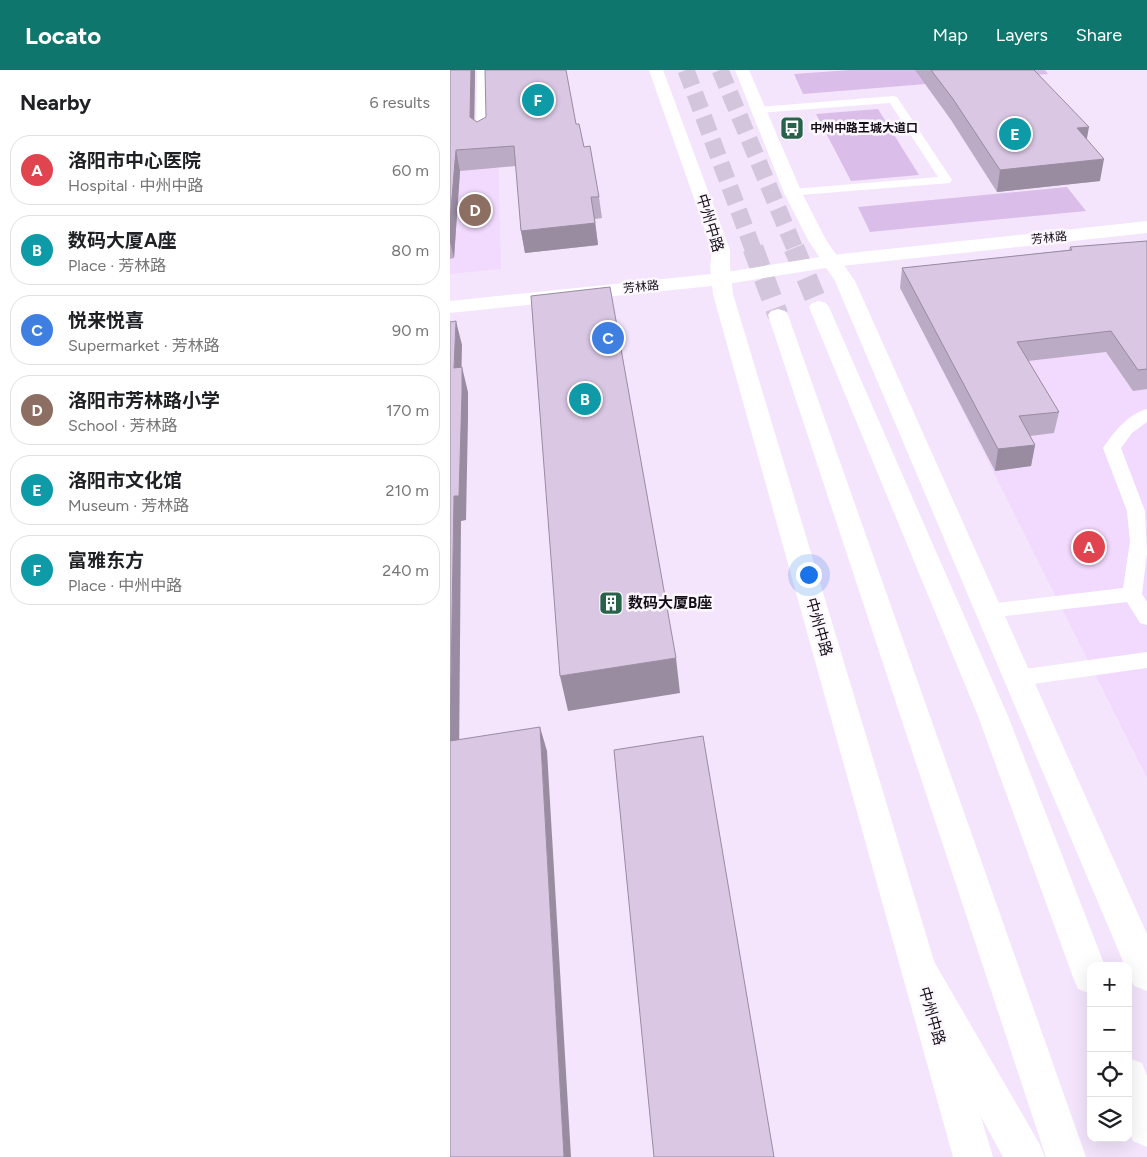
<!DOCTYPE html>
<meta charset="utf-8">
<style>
body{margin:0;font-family:Figtree,"Noto Sans SC",sans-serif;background:#f2f2f2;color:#202124}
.controls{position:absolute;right:15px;bottom:15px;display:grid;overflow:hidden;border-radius:10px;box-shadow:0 5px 20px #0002}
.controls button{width:45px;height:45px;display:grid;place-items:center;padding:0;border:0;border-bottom:1px solid #e0e0e0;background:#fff;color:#202124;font:25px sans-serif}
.you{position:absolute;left:358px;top:504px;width:18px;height:18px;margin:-12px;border:4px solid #fff;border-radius:50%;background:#1a73e8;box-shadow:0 0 0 8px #1a73e833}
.badge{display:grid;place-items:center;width:32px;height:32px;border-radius:50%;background:#0f766e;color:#fff;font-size:16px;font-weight:700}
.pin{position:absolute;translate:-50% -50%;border:2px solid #fff;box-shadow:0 1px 5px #0006}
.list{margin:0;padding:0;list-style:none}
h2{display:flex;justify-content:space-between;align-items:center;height:65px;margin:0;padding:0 20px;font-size:21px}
h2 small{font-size:16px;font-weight:400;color:#757577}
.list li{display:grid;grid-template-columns:32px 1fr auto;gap:15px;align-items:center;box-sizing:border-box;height:70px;margin:0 10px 10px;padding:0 10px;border:1px solid #e0e0e0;border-radius:20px}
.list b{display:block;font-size:19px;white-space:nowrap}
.list p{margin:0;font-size:16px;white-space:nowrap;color:#757577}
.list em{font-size:16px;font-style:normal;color:#757577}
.icon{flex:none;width:28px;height:28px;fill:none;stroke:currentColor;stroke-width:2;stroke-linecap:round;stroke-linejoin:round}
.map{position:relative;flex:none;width:697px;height:1087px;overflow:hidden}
header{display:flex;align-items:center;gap:30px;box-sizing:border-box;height:70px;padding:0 25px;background:#0f766e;color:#fff}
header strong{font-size:24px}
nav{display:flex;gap:28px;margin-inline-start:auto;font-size:18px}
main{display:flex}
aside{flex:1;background:#fff}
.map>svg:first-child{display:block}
.built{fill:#f2dafe}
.green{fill:#dabde9}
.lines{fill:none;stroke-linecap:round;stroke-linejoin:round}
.primary-tunnel-far1{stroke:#d3c5db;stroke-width:17;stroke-dasharray:17 8;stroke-linecap:butt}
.primary-tunnel{stroke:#d3c5db;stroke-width:21;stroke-dasharray:21 11;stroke-linecap:butt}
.service{fill:#fff;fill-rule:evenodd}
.tertiary{fill:#fff;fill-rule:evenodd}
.secondary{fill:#fff;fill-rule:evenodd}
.primary{fill:#fff;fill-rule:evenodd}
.wall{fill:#bbabc4}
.shaded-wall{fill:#998ba0}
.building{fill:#dac7e4;stroke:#998ba0}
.labels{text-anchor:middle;stroke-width:5;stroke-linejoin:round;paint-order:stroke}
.far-poi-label{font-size:12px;font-weight:bold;fill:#150e18;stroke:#fbf7fd;text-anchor:start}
.far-street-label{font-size:12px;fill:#150e18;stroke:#fbf7fd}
.street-label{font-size:15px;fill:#150e18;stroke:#fbf7fd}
.poi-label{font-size:15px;font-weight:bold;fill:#150e18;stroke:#fbf7fd;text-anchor:start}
</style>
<header>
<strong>Locato</strong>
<nav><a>Map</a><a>Layers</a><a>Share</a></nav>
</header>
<main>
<aside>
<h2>Nearby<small>6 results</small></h2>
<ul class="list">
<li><span class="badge" style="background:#e0444e">A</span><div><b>洛阳市中心医院</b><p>Hospital · 中州中路</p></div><em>60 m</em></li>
<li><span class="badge" style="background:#0f9aa8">B</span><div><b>数码大厦A座</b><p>Place · 芳林路</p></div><em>80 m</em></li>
<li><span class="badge" style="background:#3f7fe0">C</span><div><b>悦来悦喜</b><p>Supermarket · 芳林路</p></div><em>90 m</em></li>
<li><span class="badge" style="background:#8d6e63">D</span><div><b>洛阳市芳林路小学</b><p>School · 芳林路</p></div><em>170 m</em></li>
<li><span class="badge" style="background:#0f9aa8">E</span><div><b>洛阳市文化馆</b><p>Museum · 芳林路</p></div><em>210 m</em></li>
<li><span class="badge" style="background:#0f9aa8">F</span><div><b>富雅东方</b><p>Place · 中州中路</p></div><em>240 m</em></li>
</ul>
</aside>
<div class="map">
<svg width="697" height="1087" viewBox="0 0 697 1087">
<rect width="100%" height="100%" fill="#f4e5fd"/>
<path class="built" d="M 48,78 L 51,199 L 0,204 L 0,82 Z
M 697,230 L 697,708 L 465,246 Z"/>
<path class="green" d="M 400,0 L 595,0 L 598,4 L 353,24 L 344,4 Z
M 428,39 L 469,105 L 401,111 L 366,44 Z
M 617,117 L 636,141 L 420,162 L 408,137 Z"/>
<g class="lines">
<path class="primary-tunnel-far1" d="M 236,0 L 303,179
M 270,0 L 345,179"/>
<path class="primary-tunnel" d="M 303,178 L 328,245
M 344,178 L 369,237"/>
<path class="service" d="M 27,0 L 37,0 L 38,67 L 32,71 L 26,67 Z
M 443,26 L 447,27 L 502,110 L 500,113 L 338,126 L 337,123 L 338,120 L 343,119 L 488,107 L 440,33 L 309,43 L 303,40 L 309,37 Z
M 697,339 L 697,352 L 682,363 L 671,378 L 695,441 L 697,483 L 692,524 L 697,532 L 697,555 L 690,553 L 677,532 L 538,548 L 531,546 L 528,541 L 531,536 L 538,534 L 673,518 L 680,472 L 677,441 L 653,378 C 664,362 678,344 697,339 Z
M 697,582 L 697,598 L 568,616 L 561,614 L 557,608 L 561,602 L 568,600 Z"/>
<path class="tertiary" d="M 697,151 L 697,163 L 382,197 L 271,215 L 0,243 L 0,231 L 271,203 L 382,185 Z"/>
<path class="secondary" d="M 199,0 L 213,0 L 280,180 L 280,196 L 283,224 L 543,1087 L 503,1087 L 263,224 L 260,196 L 262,180 Z
M 285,0 L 299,0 L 352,123 L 376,170 L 405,211 L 697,864 L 697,921 L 684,916 L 678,902 L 678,896 L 675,896 L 385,211 L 358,170 L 334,123 Z"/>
<path class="primary" d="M 369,231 L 376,233 L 379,237 L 558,646 L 655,896 L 641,896 L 641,924 L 628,919 L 623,907 L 528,646 L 359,237 L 362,233 Z
M 328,239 L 335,241 L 338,245 L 636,1087 L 596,1087 L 318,245 L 321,241 Z
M 469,883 L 482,888 L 589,1073 L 595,1087 L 553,1087 L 451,900 L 456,888 Z
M 678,988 L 692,993 L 697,1006 L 697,1077 L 683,1071 L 678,1060 Z"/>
</g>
<path class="wall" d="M 0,0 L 25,0 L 24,50 L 27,52 L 126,54 L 149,127 L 152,148 L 145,149 L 148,175 L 75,183 L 71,161 L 66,96 L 10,101 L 4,188 L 0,189 Z
M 465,0 L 584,0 L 637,69 L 650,111 L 547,122 L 501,50 Z
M 697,171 L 697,319 L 683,321 L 656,282 L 578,291 L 609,342 L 604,363 L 580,366 L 585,375 L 581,396 L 545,401 L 450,218 L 452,198 L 619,180 L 620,177 Z"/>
<path class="shaded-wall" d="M 21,0 L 25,0 L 24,67 L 20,47 Z
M 639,57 L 635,79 L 627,58 Z
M 6,80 L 10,101 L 4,188 L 0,172 L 0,151 Z
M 654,89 L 650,111 L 547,122 L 550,100 Z
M 145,153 L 148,175 L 75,183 L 71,161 Z
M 6,251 L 12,275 L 11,322 L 4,298 Z
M 12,297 L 18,322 L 18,348 L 16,450 L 11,451 L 9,695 L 0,671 L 4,426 Z
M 585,375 L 581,396 L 545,401 L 548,379 Z
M 226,588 L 230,623 L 118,641 L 110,606 Z
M 90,657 L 97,681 L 121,1087 L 114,1087 Z"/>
<path class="building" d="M 0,0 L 21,0 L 20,47 L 27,52 L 36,47 L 35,0 L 116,0 L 126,54 L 129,54 L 134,77 L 140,76 L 149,127 L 141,127 L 145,153 L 71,161 L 64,76 L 6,80 L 0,151 Z
M 481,0 L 584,0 L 639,57 L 627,58 L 654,89 L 550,100 L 503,29 Z
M 697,171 L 697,299 L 688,300 L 661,261 L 567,272 L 609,342 L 569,346 L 585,375 L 548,379 L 452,198 L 622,180 L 620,177 Z
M 160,217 L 226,588 L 110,606 L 81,226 Z
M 6,251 L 4,298 L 12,297 L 12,324 L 9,426 L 4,426 L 0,671 L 90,657 L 114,1087 L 0,1087 L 0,252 Z
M 253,666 L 324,1087 L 204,1087 L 164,680 Z"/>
<defs>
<g id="bus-square" transform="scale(1.25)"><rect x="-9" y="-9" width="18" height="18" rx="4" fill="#29624b" stroke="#fbf7fd"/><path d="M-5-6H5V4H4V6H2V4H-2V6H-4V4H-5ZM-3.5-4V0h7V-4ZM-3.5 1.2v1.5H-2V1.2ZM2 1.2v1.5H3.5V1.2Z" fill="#fff"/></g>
<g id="building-square" transform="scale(1.25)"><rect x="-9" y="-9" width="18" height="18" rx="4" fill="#29624b" stroke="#fbf7fd"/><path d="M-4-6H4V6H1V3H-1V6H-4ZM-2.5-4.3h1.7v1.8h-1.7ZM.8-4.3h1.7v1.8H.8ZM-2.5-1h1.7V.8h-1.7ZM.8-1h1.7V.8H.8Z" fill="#fff"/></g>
</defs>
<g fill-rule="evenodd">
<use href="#bus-square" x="342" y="58"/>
<use href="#building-square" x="161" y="533"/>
</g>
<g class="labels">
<g class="far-poi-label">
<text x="360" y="62">中州中路王城大道口</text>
</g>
<g class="far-street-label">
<text transform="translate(599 168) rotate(-6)" y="4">芳林路</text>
<text transform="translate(191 217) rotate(-6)" y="4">芳林路</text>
</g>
<g class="street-label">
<text transform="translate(260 153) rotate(73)" y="5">中州中路</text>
<text transform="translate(369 557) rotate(74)" y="5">中州中路</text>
<text transform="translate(482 946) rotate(74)" y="5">中州中路</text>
</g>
<g class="poi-label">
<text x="178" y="538">数码大厦B座</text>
</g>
</g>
</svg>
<div class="controls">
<button>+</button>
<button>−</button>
<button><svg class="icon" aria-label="locate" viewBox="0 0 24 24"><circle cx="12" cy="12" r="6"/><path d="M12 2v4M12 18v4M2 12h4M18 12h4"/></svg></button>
<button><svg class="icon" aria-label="layers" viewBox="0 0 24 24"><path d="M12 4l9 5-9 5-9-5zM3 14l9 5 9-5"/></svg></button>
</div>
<div class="you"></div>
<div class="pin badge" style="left:639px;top:477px;background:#e0444e">A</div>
<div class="pin badge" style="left:135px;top:329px;background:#0f9aa8">B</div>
<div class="pin badge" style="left:158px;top:268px;background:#3f7fe0">C</div>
<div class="pin badge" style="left:25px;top:140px;background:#8d6e63">D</div>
<div class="pin badge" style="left:565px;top:64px;background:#0f9aa8">E</div>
<div class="pin badge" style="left:88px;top:30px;background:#0f9aa8">F</div>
</div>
</main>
